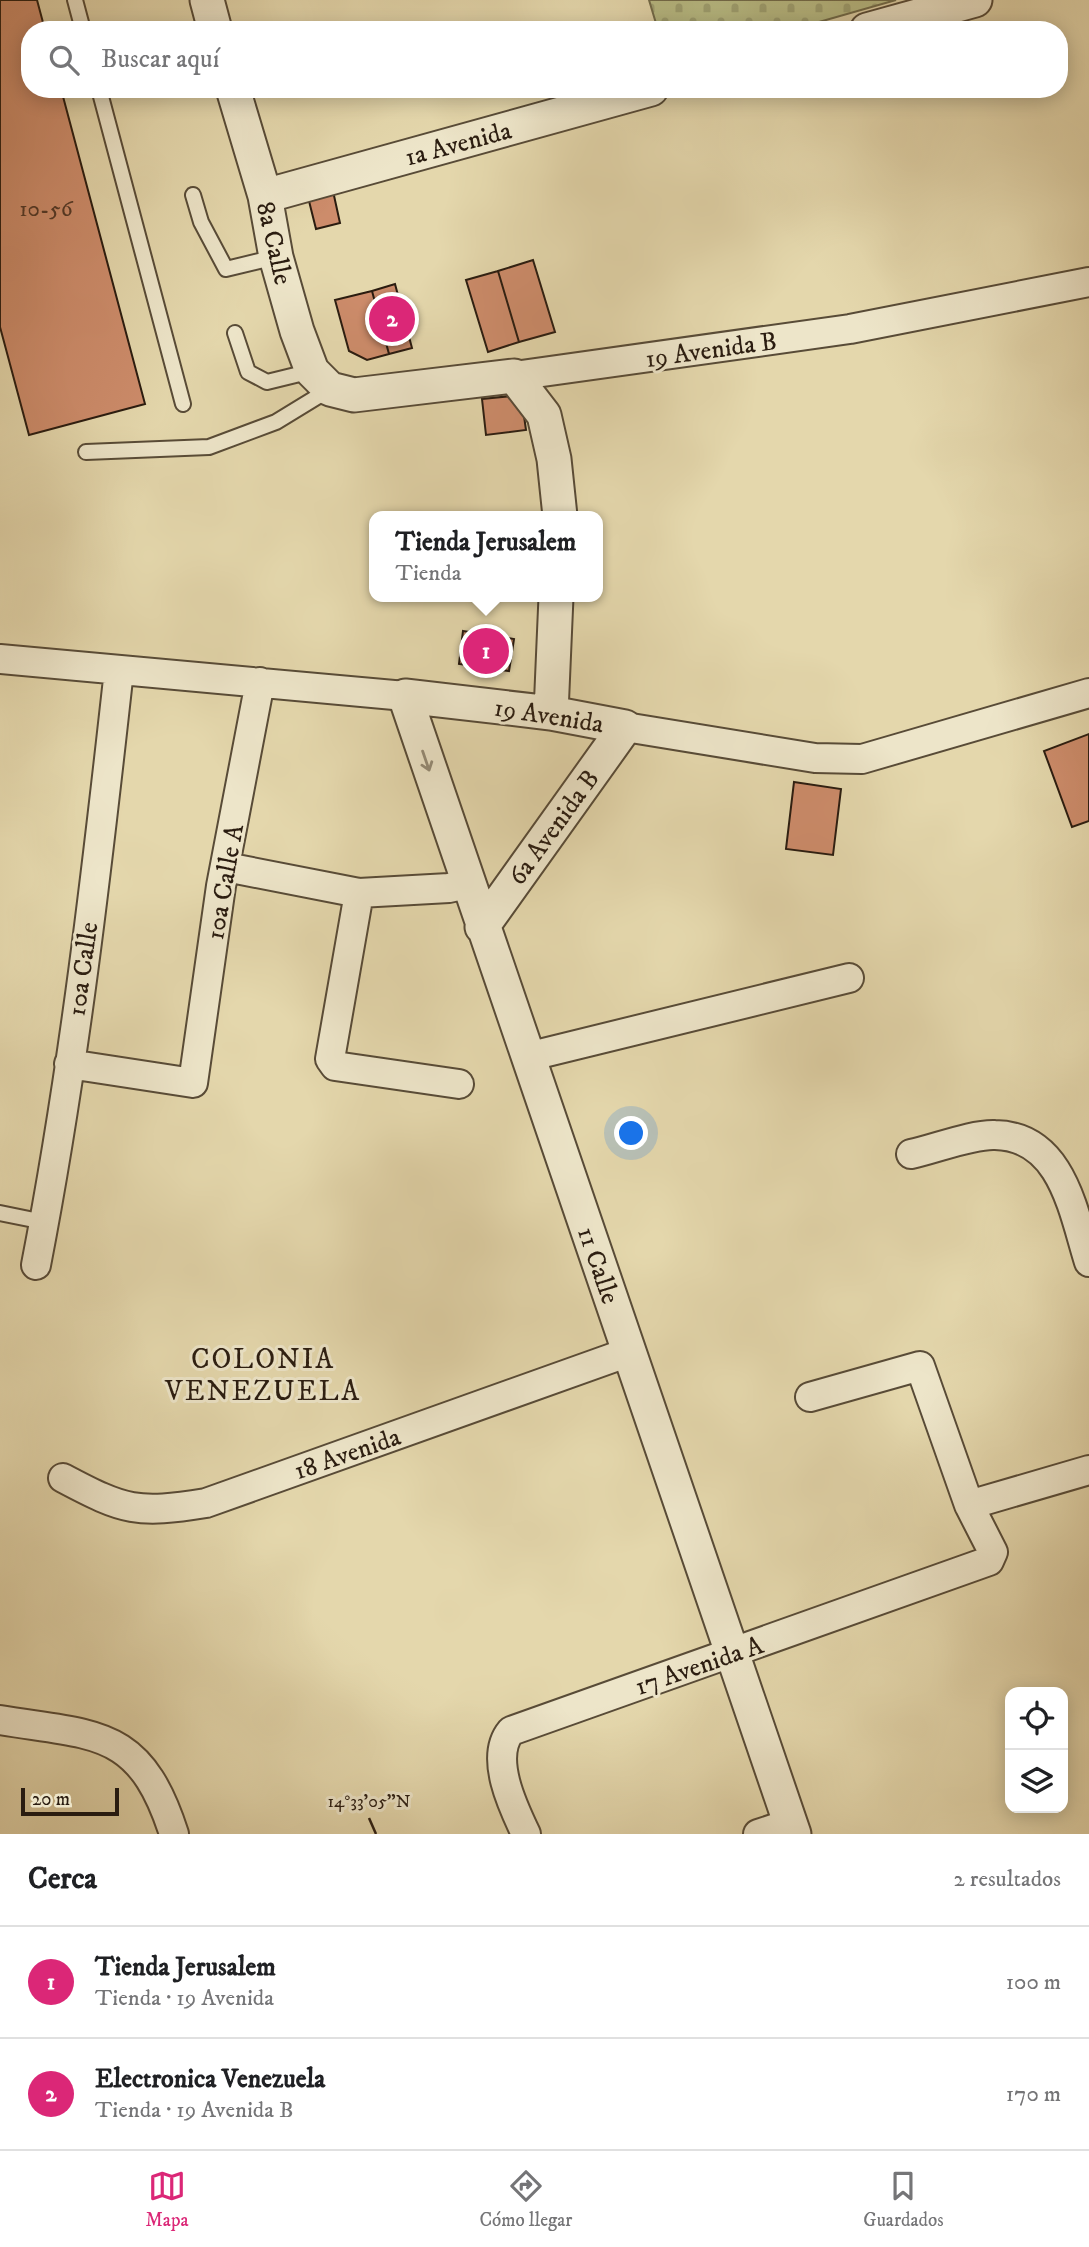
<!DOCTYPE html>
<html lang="es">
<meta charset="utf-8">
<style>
body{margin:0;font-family:"IM FELL DW Pica",serif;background:#f2f2f2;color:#202124}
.controls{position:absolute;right:21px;bottom:21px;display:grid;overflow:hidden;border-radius:14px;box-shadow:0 4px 18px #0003}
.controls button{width:63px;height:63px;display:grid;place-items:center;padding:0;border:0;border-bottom:2px solid #e0e0e0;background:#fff;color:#202124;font:35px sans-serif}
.scale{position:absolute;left:21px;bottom:18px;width:98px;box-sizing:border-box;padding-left:7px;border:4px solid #2a1c10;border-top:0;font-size:19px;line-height:24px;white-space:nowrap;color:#2a1c10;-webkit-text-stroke:5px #ede5c9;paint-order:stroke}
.you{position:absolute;left:632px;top:1134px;width:24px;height:24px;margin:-18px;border:5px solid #fff;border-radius:50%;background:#1a73e8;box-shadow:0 0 0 10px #1a73e833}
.badge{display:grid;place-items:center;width:46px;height:46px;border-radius:50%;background:#db2777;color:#fff;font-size:23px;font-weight:700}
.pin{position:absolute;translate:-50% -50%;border:4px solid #fff;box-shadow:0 2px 7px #0006}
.popup{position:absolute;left:369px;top:511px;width:234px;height:91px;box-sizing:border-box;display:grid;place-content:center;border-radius:14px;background:#fff;filter:drop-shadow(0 2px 5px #0005);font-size:23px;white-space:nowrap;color:#757577}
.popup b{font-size:26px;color:#202124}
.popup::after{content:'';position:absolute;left:50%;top:100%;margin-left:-14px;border:14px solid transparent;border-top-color:#fff}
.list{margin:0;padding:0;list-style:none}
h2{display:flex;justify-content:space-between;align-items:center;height:91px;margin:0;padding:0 28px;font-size:30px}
h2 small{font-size:23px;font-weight:400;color:#757577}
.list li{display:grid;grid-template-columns:46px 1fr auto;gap:21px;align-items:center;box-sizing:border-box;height:112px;padding:0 28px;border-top:2px solid #e0e0e0}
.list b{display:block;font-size:26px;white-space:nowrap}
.list p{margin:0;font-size:23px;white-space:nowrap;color:#757577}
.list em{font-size:23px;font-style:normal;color:#757577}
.icon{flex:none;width:38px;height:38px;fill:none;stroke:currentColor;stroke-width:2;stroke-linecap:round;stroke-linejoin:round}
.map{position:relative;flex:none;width:1089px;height:1834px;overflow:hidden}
.search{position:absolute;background:#fff;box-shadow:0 4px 18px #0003;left:21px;right:21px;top:21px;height:77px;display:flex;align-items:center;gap:18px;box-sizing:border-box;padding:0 24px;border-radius:28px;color:#757577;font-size:26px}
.sheet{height:315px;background:#fff}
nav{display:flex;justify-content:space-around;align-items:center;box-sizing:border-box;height:98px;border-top:2px solid #e0e0e0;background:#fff;font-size:19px;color:#757577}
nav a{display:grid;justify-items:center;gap:4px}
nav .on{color:#db2777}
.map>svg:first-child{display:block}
.cemetery{fill:url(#cemetery-stones);stroke:#726c4b;stroke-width:2}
.building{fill:#cd8c6b;stroke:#2a1c10;stroke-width:2}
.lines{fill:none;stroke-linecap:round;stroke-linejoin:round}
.service-casing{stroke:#584b37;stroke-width:18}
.minor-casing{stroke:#584b37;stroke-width:32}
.tertiary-casing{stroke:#584b37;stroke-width:37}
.service{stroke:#ede5c9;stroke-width:14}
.minor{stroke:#ede5c9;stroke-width:28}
.tertiary{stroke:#ede5c9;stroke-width:33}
.oneway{stroke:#958b76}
.ticks{fill:none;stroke:#2a1c10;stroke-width:2.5}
.labels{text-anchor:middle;stroke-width:6;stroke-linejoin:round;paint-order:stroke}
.number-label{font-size:23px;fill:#533827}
.street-label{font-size:26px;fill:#2a1c10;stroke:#ede5c9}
.neighbourhood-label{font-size:28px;letter-spacing:2px;fill:#2a1c10;stroke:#ede5c9}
.ticks-label{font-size:18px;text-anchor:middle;fill:#2a1c10;stroke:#ede5c9;stroke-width:6;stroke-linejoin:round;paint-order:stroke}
</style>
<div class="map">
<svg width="1089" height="1834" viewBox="0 0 1089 1834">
<defs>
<pattern id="cemetery-stones" width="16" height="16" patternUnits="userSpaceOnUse" patternTransform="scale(1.75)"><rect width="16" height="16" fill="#b9bd86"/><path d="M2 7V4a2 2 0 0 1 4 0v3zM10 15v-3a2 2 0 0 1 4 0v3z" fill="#9fa273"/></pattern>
</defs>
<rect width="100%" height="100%" fill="#e4d7ac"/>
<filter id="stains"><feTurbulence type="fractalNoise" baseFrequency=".00286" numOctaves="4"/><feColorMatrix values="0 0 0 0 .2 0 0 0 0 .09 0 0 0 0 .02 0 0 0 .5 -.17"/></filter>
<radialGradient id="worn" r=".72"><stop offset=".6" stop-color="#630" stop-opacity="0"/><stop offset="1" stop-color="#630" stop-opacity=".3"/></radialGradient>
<path class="cemetery" d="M 649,0 L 896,0 L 791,30 L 658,30 Z"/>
<path class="building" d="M 0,0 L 37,0 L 45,30 L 30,30 L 30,89 L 61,89 L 145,404 L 29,435 L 0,327 Z
M 333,191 L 340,223 L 316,229 L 308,197 Z
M 533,260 L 555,332 L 519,342 L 498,271 Z
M 498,271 L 519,342 L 488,352 L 466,280 Z
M 395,284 L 412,348 L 389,354 L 372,291 Z
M 372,291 L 389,354 L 367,360 L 349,351 L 335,300 Z
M 521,395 L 526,430 L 486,435 L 482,399 Z
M 463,631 L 514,639 L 509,671 L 459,664 Z
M 1089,734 L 1089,821 L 1072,827 L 1044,751 Z
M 794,782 L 841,789 L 833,855 L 786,849 Z"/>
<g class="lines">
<g class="service-casing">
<path id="service" d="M 75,0 L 83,30
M 99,89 L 183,404
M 193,195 L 201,222 L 226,269 L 276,257
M 235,333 L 248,372 L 267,382 L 312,371
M 86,452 L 209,447 L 276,422 L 330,389
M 0,1213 L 44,1222"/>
</g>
<g class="minor-casing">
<path id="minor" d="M 514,376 L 850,329 L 1089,282
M 0,659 L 405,696
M 625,727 L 815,758 L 862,759 L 1089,693
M 226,867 L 359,893
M 527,1057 L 849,978
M 69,1064 L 193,1083 L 221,886 L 260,682
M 459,1084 L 335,1066 L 330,1059 L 359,893 L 449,888 L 467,884
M 911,1154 C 935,1149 972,1134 995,1135 C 1062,1136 1073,1211 1089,1262
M 36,1265 C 74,1069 97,869 119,670
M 63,1478 C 125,1511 137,1514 206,1503 L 629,1352
M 969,1505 L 1089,1470
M 0,1720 C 97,1736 140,1728 174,1834
M 526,1834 C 513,1807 489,1757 511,1731 L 989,1561 L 993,1552 L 969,1505 L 920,1366 L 810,1397
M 758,1834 L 791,1823"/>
</g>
<g class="tertiary-casing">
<path id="tertiary" d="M 207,0 L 215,30
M 867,30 L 975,0
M 233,89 L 265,196 L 276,257 L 297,331 L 312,371 L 330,389 L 354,395 L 514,376 L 544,415 L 554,459 L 560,516
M 265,196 L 651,89
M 551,713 L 556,597
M 482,927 L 625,727 L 551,713 L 405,696 L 794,1834"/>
</g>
<use href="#service" class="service"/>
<use href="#minor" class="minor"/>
<use href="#tertiary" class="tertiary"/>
</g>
<defs><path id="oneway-shaft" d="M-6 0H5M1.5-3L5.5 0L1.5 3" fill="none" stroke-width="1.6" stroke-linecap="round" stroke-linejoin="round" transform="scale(1.75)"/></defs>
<use class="oneway" href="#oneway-shaft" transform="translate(426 761) rotate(71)"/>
<path class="ticks" d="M 369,1818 L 376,1834"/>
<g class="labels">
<g class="number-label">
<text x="46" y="216">10-56</text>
</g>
<g class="street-label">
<text transform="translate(458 143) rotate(-15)" y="9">1a Avenida</text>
<text transform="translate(275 243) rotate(77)" y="9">8a Calle</text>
<text transform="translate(711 349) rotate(-8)" y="9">19 Avenida B</text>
<text transform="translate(549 715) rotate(9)" y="9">19 Avenida</text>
<text transform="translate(553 827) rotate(-54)" y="9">6a Avenida B</text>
<text transform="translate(224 882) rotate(-80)" y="9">10a Calle A</text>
<text transform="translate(82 969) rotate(-82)" y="9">10a Calle</text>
<text transform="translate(599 1265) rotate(71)" y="9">11 Calle</text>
<text transform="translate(347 1453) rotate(-19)" y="9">18 Avenida</text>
<text transform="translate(699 1665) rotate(-19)" y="9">17 Avenida A</text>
</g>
<g class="neighbourhood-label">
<text x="263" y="1368">COLONIA<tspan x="263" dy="32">VENEZUELA</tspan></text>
</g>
</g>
<g class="ticks-label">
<text x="369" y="1807">14°33'05"N</text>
</g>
<rect width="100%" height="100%" filter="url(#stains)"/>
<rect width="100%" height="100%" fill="url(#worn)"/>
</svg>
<div class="controls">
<button><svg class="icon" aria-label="locate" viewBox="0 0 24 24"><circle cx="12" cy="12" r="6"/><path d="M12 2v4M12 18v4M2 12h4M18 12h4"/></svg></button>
<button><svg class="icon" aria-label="layers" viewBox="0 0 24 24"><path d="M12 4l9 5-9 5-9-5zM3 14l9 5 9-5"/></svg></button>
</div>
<div class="scale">20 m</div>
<div class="you"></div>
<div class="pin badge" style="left:486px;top:651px">1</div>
<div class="popup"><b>Tienda Jerusalem</b>Tienda</div>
<div class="pin badge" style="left:392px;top:319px">2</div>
<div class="search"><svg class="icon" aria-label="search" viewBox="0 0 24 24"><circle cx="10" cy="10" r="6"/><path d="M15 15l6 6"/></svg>Buscar aquí</div>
</div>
<section class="sheet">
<h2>Cerca<small>2 resultados</small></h2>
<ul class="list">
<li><span class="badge">1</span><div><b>Tienda Jerusalem</b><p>Tienda · 19 Avenida</p></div><em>100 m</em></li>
<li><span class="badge">2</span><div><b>Electronica Venezuela</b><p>Tienda · 19 Avenida B</p></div><em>170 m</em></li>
</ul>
</section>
<nav>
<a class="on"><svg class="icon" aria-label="map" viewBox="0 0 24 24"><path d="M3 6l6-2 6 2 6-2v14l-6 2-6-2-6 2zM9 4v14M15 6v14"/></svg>Mapa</a>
<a><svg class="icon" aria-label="directions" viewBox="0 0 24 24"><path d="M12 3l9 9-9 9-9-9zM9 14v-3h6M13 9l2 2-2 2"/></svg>Cómo llegar</a>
<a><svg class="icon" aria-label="saved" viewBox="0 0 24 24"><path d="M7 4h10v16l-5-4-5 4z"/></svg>Guardados</a>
</nav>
